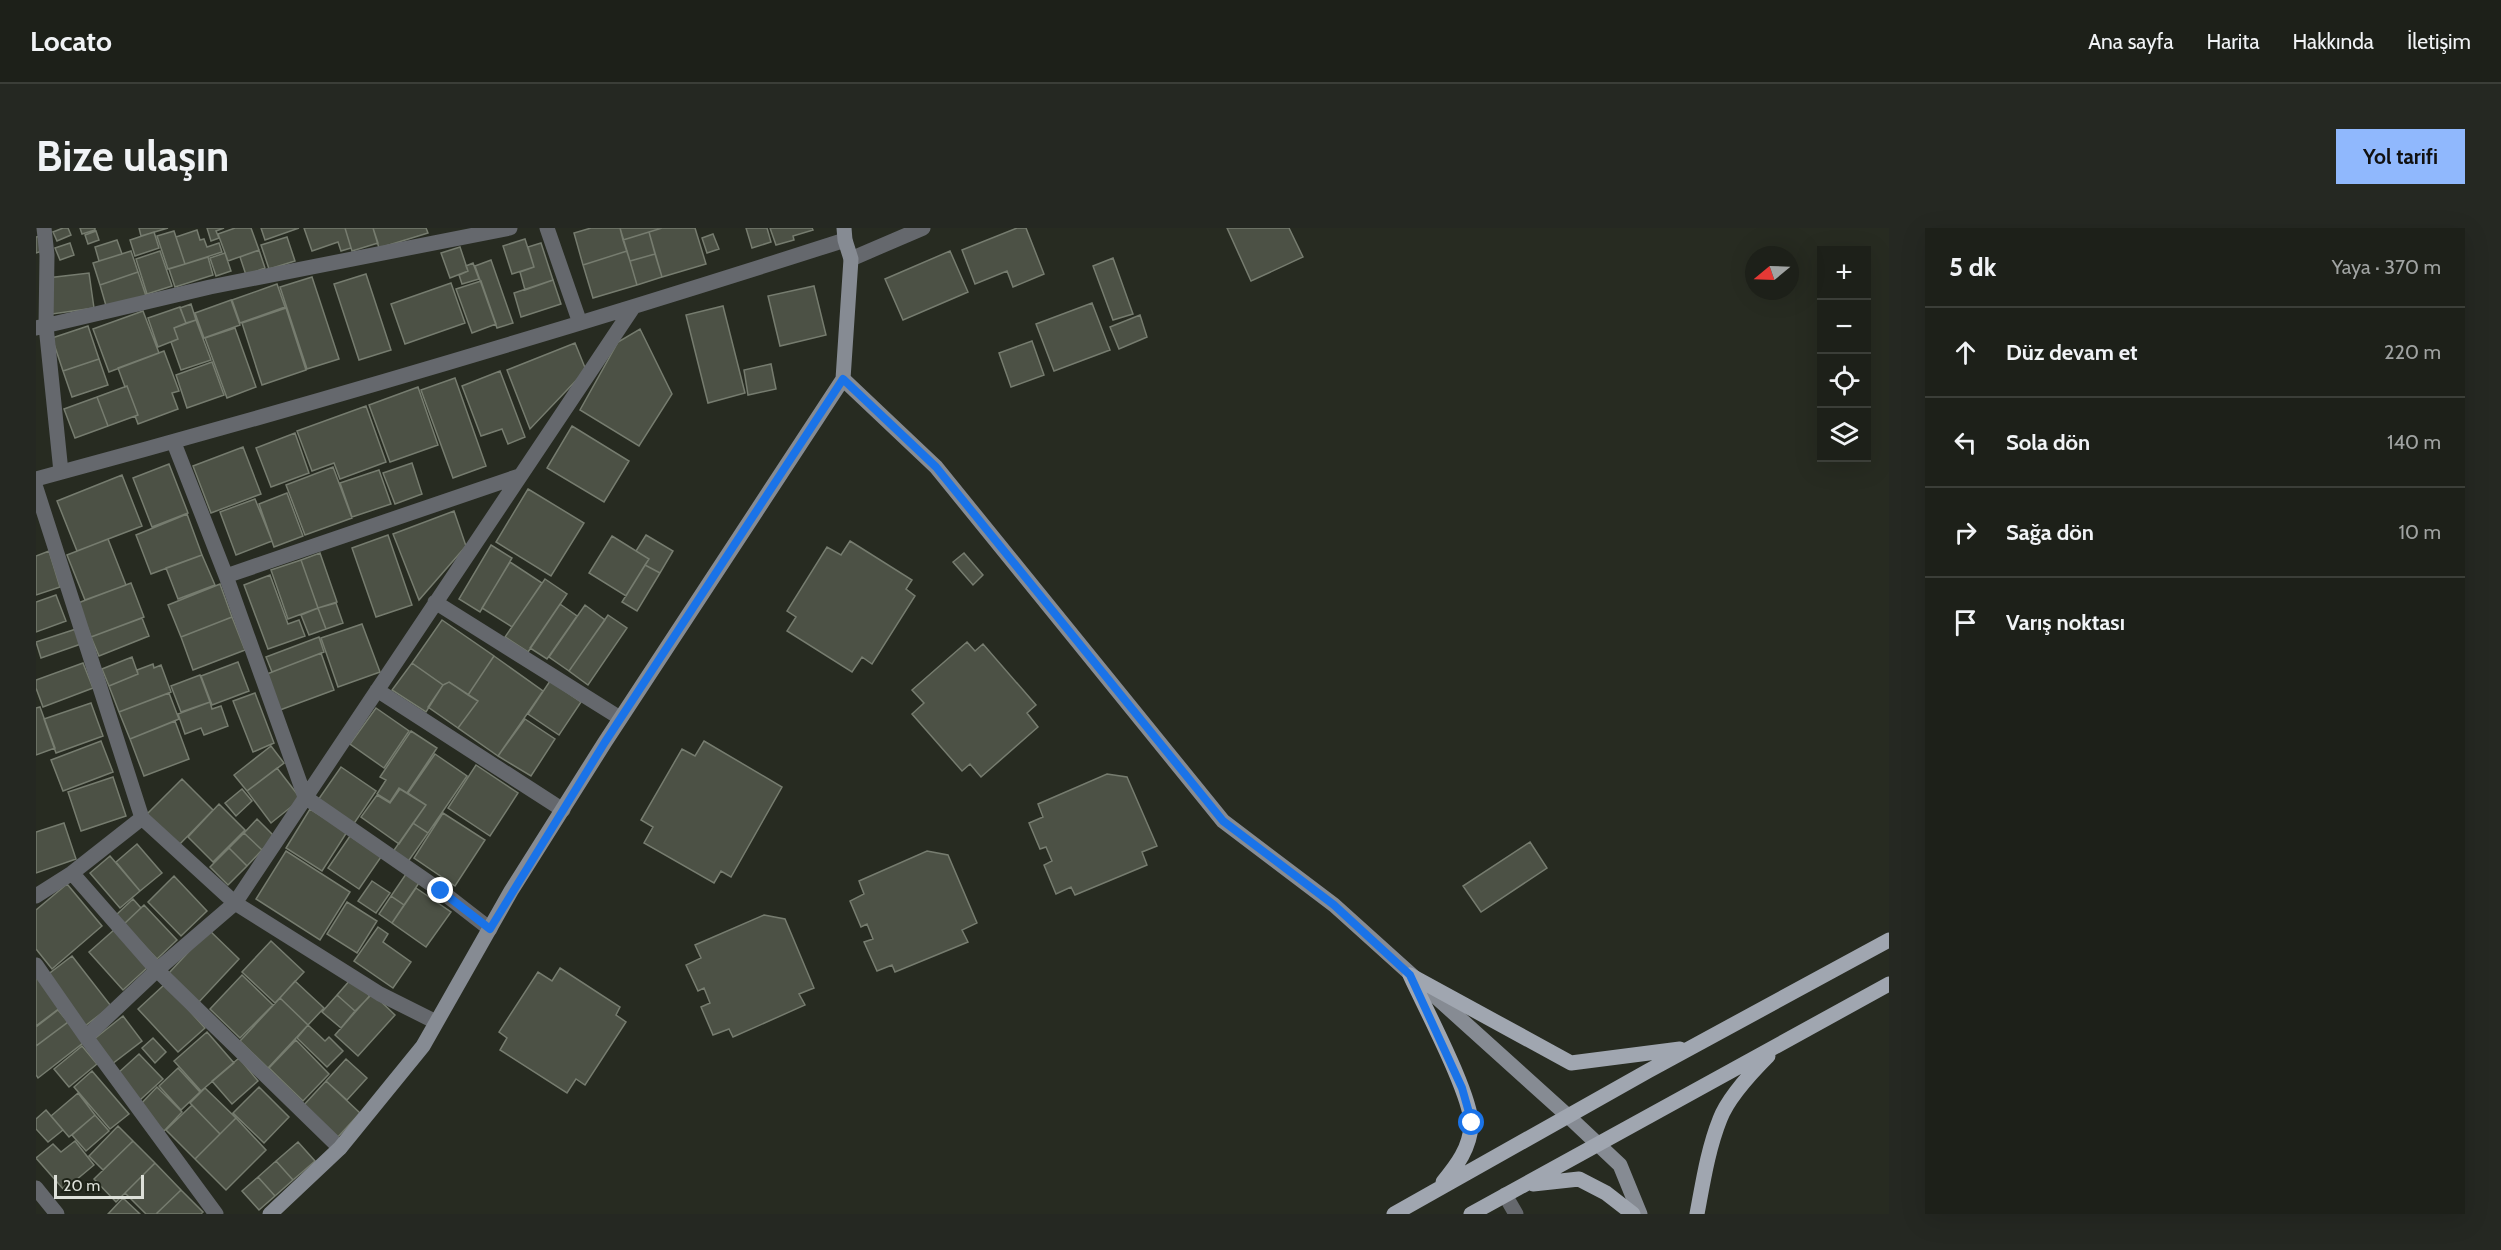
<!DOCTYPE html>
<html lang="tr">
<meta charset="utf-8">
<style>
body{margin:0;font-family:Cabin,sans-serif;background:#252822;color:#f1f3f6}
.controls{position:absolute;right:18px;top:18px;display:grid;overflow:hidden;border-radius:0px;box-shadow:0 6px 24px #0002}
.controls button{width:54px;height:54px;display:grid;place-items:center;padding:0;border:0;border-bottom:2px solid #3b3e38;background:#1d2019;color:#f1f3f6;font:30px sans-serif}
.compass{position:absolute;left:1709px;top:18px;width:54px;height:54px;border-radius:50%;background:#1d2019;box-shadow:0 6px 24px #0002;rotate:251deg}
.scale{position:absolute;left:18px;bottom:15px;width:90px;box-sizing:border-box;padding-left:6px;border:3px solid #dde0d9;border-top:0;font-size:16px;line-height:21px;white-space:nowrap;color:#dde0d9;-webkit-text-stroke:4px #1d2217;paint-order:stroke}
.stop{position:absolute;width:18px;height:18px;margin:-14px;border:4px solid #1a73e8;border-radius:50%;background:#fff}
.stop.end{background:#1a73e8;border-color:#fff;box-shadow:0 2px 6px #0008}
.list{margin:0;padding:0;list-style:none}
h2{display:flex;justify-content:space-between;align-items:center;height:78px;margin:0;padding:0 24px;font-size:26px}
h2 small{font-size:20px;font-weight:400;color:#a0a3a2}
.list li{display:grid;grid-template-columns:39px 1fr auto;gap:18px;align-items:center;box-sizing:border-box;height:90px;padding:0 24px;border-top:2px solid #3b3e38}
.list b{display:block;font-size:22px;white-space:nowrap}
.list em{font-size:20px;font-style:normal;color:#a0a3a2}
.icon{flex:none;width:33px;height:33px;fill:none;stroke:currentColor;stroke-width:2;stroke-linecap:round;stroke-linejoin:round}
.map{position:relative;flex:none;width:1853px;height:986px;overflow:hidden;border-radius:0px}
header{display:flex;align-items:center;gap:36px;box-sizing:border-box;height:84px;padding:0 30px;background:#1d2019;border-bottom:2px solid #3b3e38}
header strong{font-size:28px}
nav{display:flex;gap:33px;margin-inline-start:auto;font-size:21px}
.intro{display:flex;align-items:center;justify-content:space-between;box-sizing:border-box;height:144px;padding:0 36px}
h1{margin:0;font-size:42px}
.button{padding:15px 27px;border-radius:0px;background:#90b8fd;color:#111;font-size:21px;font-weight:700}
main{display:flex;gap:36px;padding:0 36px}
aside{flex:1;background:#1d2019;border-radius:0px;box-shadow:0 6px 24px #0002}
.map>svg:first-child{display:block}
.building{fill:#4c5145;stroke:#767c6f;stroke-width:1.5}
.lines{fill:none;stroke-linecap:round;stroke-linejoin:round}
.street{stroke:#65686d;stroke-width:15}
.secondary{stroke:#868b93;stroke-width:15}
.primary{stroke:#a0a6b0;stroke-width:15}
.route{stroke:#1a73e8;stroke-width:8}
</style>
<header>
<strong>Locato</strong>
<nav><a>Ana sayfa</a><a>Harita</a><a>Hakkında</a><a>İletişim</a></nav>
</header>
<div class="intro"><h1>Bize ulaşın</h1><a class="button">Yol tarifi</a></div>
<main>
<div class="map">
<svg width="1853" height="986" viewBox="0 0 1853 986">
<rect width="100%" height="100%" fill="#272b21"/>
<path class="building" d="M 27,0 L 32,0 L 35,7 L 21,13 L 17,4 Z
M 44,0 L 59,0 L 59,2 L 46,6 Z
M 103,0 L 132,0 L 105,8 Z
M 171,0 L 188,0 L 180,3 L 183,10 L 175,13 Z
M 199,0 L 215,0 L 223,22 L 192,33 L 182,6 Z
M 225,0 L 263,0 L 229,12 Z
M 268,0 L 309,0 L 315,20 L 305,23 L 302,14 L 276,23 Z
M 309,0 L 337,0 L 342,15 L 316,23 Z
M 337,0 L 390,0 L 392,5 L 343,20 Z
M 555,0 L 584,0 L 591,23 L 547,37 L 538,5 Z
M 584,0 L 626,0 L 587,12 Z
M 626,0 L 659,0 L 670,36 L 626,49 L 613,4 Z
M 710,0 L 731,0 L 735,14 L 716,20 Z
M 734,0 L 776,0 L 777,2 L 757,8 L 758,12 L 740,17 Z
M 981,0 L 990,0 L 1008,46 L 977,59 L 971,43 L 939,56 L 926,22 Z
M 1191,0 L 1253,0 L 1267,29 L 1215,53 Z
M 161,2 L 164,12 L 168,11 L 171,19 L 183,15 L 186,24 L 149,36 L 140,9 Z
M 60,3 L 63,12 L 52,16 L 49,7 Z
M 138,3 L 149,36 L 132,41 L 121,8 Z
M 118,4 L 123,20 L 99,28 L 94,12 Z
M 613,4 L 619,26 L 594,33 L 587,12 Z
M 677,6 L 683,21 L 671,25 L 666,10 Z
M 5,8 L 9,22 L 0,25 L 0,9 Z
M 251,9 L 259,33 L 233,41 L 225,17 Z
M 489,11 L 498,39 L 476,46 L 467,18 Z
M 81,12 L 86,26 L 63,33 L 59,19 Z
M 34,15 L 38,27 L 24,32 L 19,20 Z
M 505,15 L 517,52 L 489,62 L 484,44 L 498,39 L 492,19 Z
M 424,19 L 432,43 L 414,50 L 405,25 Z
M 223,22 L 229,40 L 210,47 L 204,29 Z
M 95,23 L 102,44 L 64,57 L 57,35 Z
M 124,23 L 136,58 L 111,66 L 100,31 Z
M 591,23 L 601,57 L 557,70 L 547,37 Z
M 914,23 L 932,64 L 867,92 L 849,51 Z
M 189,25 L 195,43 L 180,48 L 174,30 Z
M 619,26 L 626,49 L 601,57 L 594,33 Z
M 172,29 L 177,47 L 139,59 L 133,41 Z
M 1077,30 L 1097,86 L 1077,92 L 1057,38 Z
M 455,32 L 477,95 L 461,100 L 439,38 Z
M 437,35 L 443,51 L 426,56 L 423,47 L 432,43 L 430,38 Z
M 102,44 L 110,68 L 71,81 L 64,57 Z
M 53,45 L 58,80 L 16,86 L 11,50 Z
M 330,46 L 355,122 L 323,132 L 298,56 Z
M 276,49 L 303,131 L 271,141 L 244,59 Z
M 517,52 L 525,76 L 485,89 L 478,65 Z
M 445,53 L 460,96 L 436,105 L 420,61 Z
M 415,55 L 429,95 L 369,116 L 355,76 Z
M 241,56 L 249,79 L 204,95 L 196,72 Z
M 778,58 L 790,107 L 744,118 L 732,68 Z
M 195,72 L 204,97 L 168,110 L 159,85 Z
M 1056,75 L 1074,122 L 1018,143 L 1000,96 Z
M 155,76 L 160,92 L 150,95 L 144,80 Z
M 687,78 L 709,165 L 672,175 L 650,87 Z
M 144,79 L 150,95 L 138,100 L 142,111 L 122,119 L 112,90 Z
M 250,80 L 270,142 L 226,157 L 206,95 Z
M 107,83 L 123,125 L 73,144 L 57,101 Z
M 1104,87 L 1111,109 L 1083,121 L 1074,99 Z
M 160,92 L 175,132 L 145,142 L 135,114 L 142,111 L 138,100 Z
M 52,98 L 63,131 L 27,143 L 16,110 Z
M 199,100 L 220,159 L 191,170 L 169,110 Z
M 604,101 L 636,166 L 603,218 L 544,182 L 582,114 Z
M 996,113 L 1008,147 L 975,159 L 963,125 Z
M 539,115 L 550,142 L 494,201 L 471,142 Z
M 128,123 L 143,163 L 136,165 L 142,181 L 102,196 L 99,188 L 102,187 L 91,158 L 89,159 L 82,140 Z
M 63,131 L 72,157 L 36,169 L 27,143 Z
M 176,134 L 188,167 L 151,180 L 140,147 Z
M 735,136 L 740,161 L 712,167 L 708,142 Z
M 464,143 L 489,209 L 472,216 L 466,201 L 445,208 L 426,158 Z
M 419,150 L 450,238 L 417,250 L 385,162 Z
M 91,158 L 102,187 L 72,198 L 61,169 Z
M 382,159 L 402,217 L 354,234 L 333,177 Z
M 61,169 L 72,198 L 39,210 L 28,181 Z
M 330,178 L 350,234 L 304,251 L 298,235 L 276,243 L 261,203 Z
M 536,198 L 593,233 L 568,274 L 511,240 Z
M 259,205 L 273,245 L 235,259 L 220,220 Z
M 207,219 L 225,266 L 175,285 L 157,238 Z
M 376,235 L 386,266 L 359,276 L 347,245 Z
M 133,236 L 152,285 L 116,299 L 97,250 Z
M 297,239 L 316,290 L 269,307 L 250,257 Z
M 343,242 L 355,276 L 316,289 L 304,255 Z
M 86,247 L 106,298 L 41,323 L 21,273 Z
M 492,261 L 548,295 L 515,348 L 460,314 Z
M 251,265 L 267,308 L 238,319 L 223,276 Z
M 219,271 L 236,313 L 200,327 L 184,284 Z
M 418,283 L 430,318 L 383,372 L 357,306 Z
M 151,286 L 166,327 L 115,346 L 100,307 Z
M 352,307 L 376,377 L 340,389 L 316,320 Z
M 610,307 L 637,323 L 624,345 L 609,337 L 613,331 L 600,323 Z
M 576,308 L 613,331 L 590,368 L 553,345 Z
M 72,311 L 90,357 L 49,372 L 31,327 Z
M 814,313 L 876,352 L 870,361 L 879,368 L 836,436 L 826,429 L 816,444 L 751,403 L 760,389 L 751,383 L 791,319 L 805,327 Z
M 455,317 L 476,330 L 444,384 L 423,371 Z
M 13,323 L 24,359 L 0,367 L 0,328 Z
M 284,325 L 301,374 L 282,380 L 265,332 Z
M 928,325 L 947,347 L 937,357 L 917,334 Z
M 166,327 L 179,357 L 142,371 L 130,340 Z
M 265,332 L 282,380 L 252,391 L 235,342 Z
M 474,334 L 506,355 L 476,399 L 446,380 Z
M 609,337 L 624,345 L 601,383 L 586,374 Z
M 234,347 L 252,396 L 263,392 L 269,408 L 232,421 L 208,357 Z
M 509,351 L 531,366 L 492,424 L 469,409 Z
M 95,355 L 108,389 L 55,409 L 42,375 Z
M 184,356 L 196,389 L 145,409 L 132,377 Z
M 20,367 L 30,393 L 0,404 L 0,374 Z
M 300,375 L 307,395 L 290,401 L 282,380 Z
M 524,376 L 541,388 L 511,431 L 494,420 Z
M 549,377 L 569,392 L 533,443 L 513,429 Z
M 282,380 L 290,401 L 273,407 L 265,387 Z
M 572,387 L 591,400 L 552,457 L 533,443 Z
M 196,389 L 209,422 L 157,442 L 145,409 Z
M 106,390 L 113,408 L 63,428 L 55,409 Z
M 406,392 L 458,428 L 432,467 L 413,454 L 407,457 L 376,435 Z
M 326,396 L 344,444 L 302,459 L 285,410 Z
M 40,401 L 45,416 L 5,430 L 0,414 Z
M 283,409 L 288,424 L 236,444 L 230,429 Z
M 931,414 L 939,423 L 947,416 L 1000,477 L 991,485 L 1002,499 L 945,549 L 934,536 L 926,543 L 876,486 L 888,475 L 876,462 Z
M 285,425 L 298,462 L 244,482 L 231,446 Z
M 458,428 L 507,463 L 462,528 L 422,500 L 442,473 L 432,467 Z
M 96,429 L 102,446 L 73,458 L 66,441 Z
M 202,434 L 213,463 L 176,477 L 165,448 Z
M 47,435 L 57,460 L 7,479 L 0,460 L 0,452 Z
M 376,435 L 407,457 L 390,484 L 356,462 Z
M 117,436 L 118,440 L 125,437 L 135,464 L 83,484 L 73,458 L 102,446 L 101,442 Z
M 164,447 L 174,474 L 145,484 L 135,458 Z
M 514,453 L 545,474 L 523,507 L 492,486 Z
M 413,454 L 442,473 L 422,500 L 392,479 L 407,457 Z
M 133,465 L 143,491 L 94,511 L 83,484 Z
M 219,465 L 238,515 L 217,524 L 197,473 Z
M 174,474 L 176,481 L 185,478 L 192,498 L 168,507 L 165,500 L 149,506 L 142,486 Z
M 55,475 L 67,508 L 20,525 L 8,491 Z
M 4,479 L 19,520 L 0,527 L 0,480 Z
M 340,480 L 373,503 L 348,540 L 314,516 Z
M 489,491 L 519,511 L 495,548 L 462,528 Z
M 139,493 L 153,531 L 108,548 L 94,511 Z
M 375,503 L 401,520 L 371,565 L 363,560 L 354,574 L 341,566 L 350,552 L 344,549 Z
M 65,513 L 77,544 L 27,563 L 15,532 Z
M 668,513 L 746,559 L 695,649 L 685,643 L 678,655 L 608,615 L 617,599 L 605,592 L 646,521 L 659,528 Z
M 235,518 L 248,535 L 211,563 L 198,547 Z
M 399,526 L 431,548 L 392,605 L 377,595 L 390,577 L 372,565 Z
M 440,537 L 482,565 L 454,608 L 412,580 Z
M 305,539 L 340,563 L 317,597 L 282,572 Z
M 241,540 L 265,571 L 235,595 L 211,563 Z
M 1071,546 L 1091,549 L 1121,618 L 1106,624 L 1111,637 L 1039,667 L 1035,659 L 1020,666 L 1008,637 L 1016,633 L 1010,619 L 1004,621 L 993,595 L 1007,589 L 1002,576 Z
M 77,549 L 90,588 L 45,603 L 32,564 Z
M 146,551 L 177,582 L 143,617 L 111,586 Z
M 206,561 L 216,573 L 200,588 L 189,575 Z
M 364,561 L 390,577 L 363,616 L 325,589 L 341,567 L 354,575 Z
M 183,576 L 209,602 L 177,634 L 152,609 Z
M 274,581 L 311,604 L 286,643 L 250,620 Z
M 407,585 L 449,612 L 419,658 L 378,630 Z
M 221,591 L 239,609 L 226,622 L 208,605 Z
M 28,595 L 40,631 L 0,645 L 0,604 Z
M 377,595 L 392,605 L 371,635 L 356,625 Z
M 208,605 L 226,622 L 211,638 L 193,620 Z
M 314,608 L 345,629 L 323,661 L 292,640 Z
M 1494,614 L 1511,640 L 1445,684 L 1427,658 Z
M 101,616 L 126,645 L 104,663 L 80,634 Z
M 193,620 L 211,638 L 192,657 L 174,639 Z
M 250,623 L 314,664 L 284,712 L 220,671 Z
M 891,623 L 912,627 L 941,695 L 926,702 L 932,714 L 859,744 L 856,737 L 841,743 L 828,714 L 837,711 L 831,696 L 825,699 L 814,673 L 828,666 L 823,653 Z
M 74,628 L 104,663 L 84,680 L 54,645 Z
M 370,646 L 383,655 L 368,677 L 355,668 Z
M 138,648 L 171,683 L 145,708 L 112,674 Z
M 336,653 L 354,665 L 340,685 L 322,673 Z
M 31,656 L 66,698 L 16,741 L 0,721 L 0,682 Z
M 380,660 L 415,684 L 390,719 L 356,695 Z
M 355,668 L 368,677 L 356,695 L 343,686 Z
M 97,671 L 105,680 L 88,696 L 80,687 Z
M 311,674 L 341,693 L 321,725 L 291,706 Z
M 108,677 L 141,712 L 121,731 L 88,696 Z
M 728,687 L 749,691 L 778,760 L 763,766 L 769,777 L 697,809 L 693,801 L 677,807 L 665,779 L 674,775 L 668,760 L 662,763 L 650,737 L 665,730 L 659,717 Z
M 342,699 L 352,706 L 347,714 L 375,734 L 357,760 L 318,733 Z
M 79,701 L 112,739 L 87,762 L 53,724 Z
M 173,702 L 203,731 L 162,775 L 132,746 Z
M 235,713 L 268,744 L 239,775 L 206,744 Z
M 36,728 L 75,778 L 49,798 L 10,748 Z
M 524,740 L 584,779 L 580,787 L 590,794 L 549,857 L 540,851 L 531,865 L 464,822 L 471,810 L 463,804 L 502,744 L 516,753 Z
M 0,747 L 25,779 L 0,798 Z
M 206,747 L 237,777 L 204,810 L 174,781 Z
M 315,751 L 334,768 L 319,783 L 301,767 Z
M 259,753 L 288,780 L 272,797 L 244,770 Z
M 129,756 L 169,800 L 142,824 L 102,781 Z
M 336,765 L 359,787 L 322,828 L 299,807 Z
M 301,767 L 319,783 L 305,800 L 286,784 Z
M 244,770 L 272,797 L 232,840 L 204,813 Z
M 22,782 L 32,794 L 0,818 L 0,799 Z
M 87,788 L 106,813 L 76,836 L 57,812 Z
M 32,794 L 47,815 L 2,850 L 0,847 L 0,818 Z
M 272,797 L 289,813 L 293,809 L 307,823 L 291,839 L 261,810 Z
M 171,804 L 198,835 L 165,863 L 138,833 Z
M 117,810 L 130,824 L 119,835 L 106,820 Z
M 260,812 L 293,846 L 267,873 L 233,840 Z
M 46,818 L 61,836 L 33,859 L 18,841 Z
M 103,826 L 127,851 L 104,872 L 81,846 Z
M 203,830 L 222,853 L 196,876 L 176,853 Z
M 310,831 L 331,850 L 311,872 L 290,853 Z
M 142,840 L 164,864 L 145,882 L 123,858 Z
M 56,843 L 93,886 L 74,901 L 38,859 Z
M 290,853 L 324,885 L 300,911 L 266,879 Z
M 121,859 L 146,884 L 128,903 L 102,879 Z
M 223,859 L 253,889 L 228,915 L 197,885 Z
M 169,860 L 200,890 L 184,906 L 154,875 Z
M 42,865 L 59,887 L 33,909 L 15,888 Z
M 156,877 L 184,906 L 159,931 L 130,902 Z
M 10,882 L 27,902 L 12,914 L 0,901 L 0,891 Z
M 59,887 L 73,903 L 50,923 L 36,907 Z
M 200,890 L 230,922 L 190,962 L 159,931 Z
M 82,898 L 97,913 L 67,942 L 53,928 Z
M 39,913 L 58,937 L 28,962 L 0,930 L 17,916 L 25,924 Z
M 97,913 L 119,935 L 80,974 L 58,951 Z
M 262,914 L 279,933 L 257,952 L 240,933 Z
M 240,933 L 257,952 L 239,968 L 222,949 Z
M 119,935 L 145,962 L 120,986 L 110,986 L 89,965 Z
M 222,949 L 239,968 L 223,982 L 206,963 Z
M 145,962 L 167,984 L 165,986 L 120,986 Z
M 87,970 L 104,986 L 72,986 Z"/>
<g class="lines">
<path class="street" d="M 8,0 L 11,27 L 10,98 L 25,244
M 511,0 L 544,95
M 815,31 L 887,0
M 0,100 L 174,59 L 474,0
M 138,215 L 190,348 L 269,569 L 405,663 L 454,701
M 0,251 C 272,178 541,98 809,12
M 0,260 L 106,590 L 199,675 L 344,766 L 400,794
M 190,348 L 483,248
M 399,374 L 584,490
M 341,462 L 527,582
M 36,645 L 121,742 L 304,920
M 0,668 L 36,645 L 106,590
M 0,737 L 50,809 L 180,986
M 50,809 L 121,742 L 199,675 L 596,81
M 0,960 L 21,986
M 1469,967 L 1480,986"/>
<path class="secondary" d="M 807,151 L 900,239 L 1187,593 L 1298,677 L 1532,888 L 1584,937 L 1604,986
M 234,986 L 304,920 L 387,818 L 475,663 L 569,514 L 807,151 L 815,31 L 809,12 L 808,0"/>
<path class="primary" d="M 1374,747 L 1535,835 L 1644,821
M 1374,747 C 1387,776 1437,870 1435,897 C 1434,920 1421,937 1407,954
M 1497,956 L 1543,951 L 1570,965 L 1597,986
M 1358,986 L 1612,843 L 1853,712
M 1435,986 L 1853,756
M 1661,986 C 1667,954 1672,921 1684,891 C 1692,870 1716,844 1732,828"/>
</g>
<g class="lines">
<path class="route" d="M 405,663 L 454,701 L 569,514 L 807,151 L 900,239 L 1187,593 L 1298,677 L 1374,747 L 1426,860 L 1436,895"/>
</g>
</svg>
<div class="controls">
<button>+</button>
<button>−</button>
<button><svg class="icon" aria-label="locate" viewBox="0 0 24 24"><circle cx="12" cy="12" r="6"/><path d="M12 2v4M12 18v4M2 12h4M18 12h4"/></svg></button>
<button><svg class="icon" aria-label="layers" viewBox="0 0 24 24"><path d="M12 4l9 5-9 5-9-5zM3 14l9 5 9-5"/></svg></button>
</div>
<svg class="compass" viewBox="-18 -18 36 36"><path d="M0-13l5 13h-10z" fill="#e53935"/><path d="M0 13l5-13h-10z" fill="#a0a3a2"/></svg>
<div class="scale">20 m</div>
<div class="stop" style="left:1436px;top:895px"></div>
<div class="stop end" style="left:405px;top:663px"></div>
</div>
<aside>
<h2>5 dk<small>Yaya · 370 m</small></h2>
<ul class="list">
<li><svg class="icon" aria-label="ahead" viewBox="0 0 24 24"><path d="M12 20V5M6 11l6-6 6 6"/></svg><div><b>Düz devam et</b></div><em>220 m</em></li>
<li><svg class="icon" aria-label="left" viewBox="0 0 24 24"><path d="M17 20v-9H6M10 6l-5 5 5 5"/></svg><div><b>Sola dön</b></div><em>140 m</em></li>
<li><svg class="icon" aria-label="right" viewBox="0 0 24 24"><path d="M7 20v-9h11M14 6l5 5-5 5"/></svg><div><b>Sağa dön</b></div><em>10 m</em></li>
<li><svg class="icon" aria-label="arrive" viewBox="0 0 24 24"><path d="M6 21V4h12l-3 4 3 4H6"/></svg><div><b>Varış noktası</b></div></li>
</ul>
</aside>
</main>
